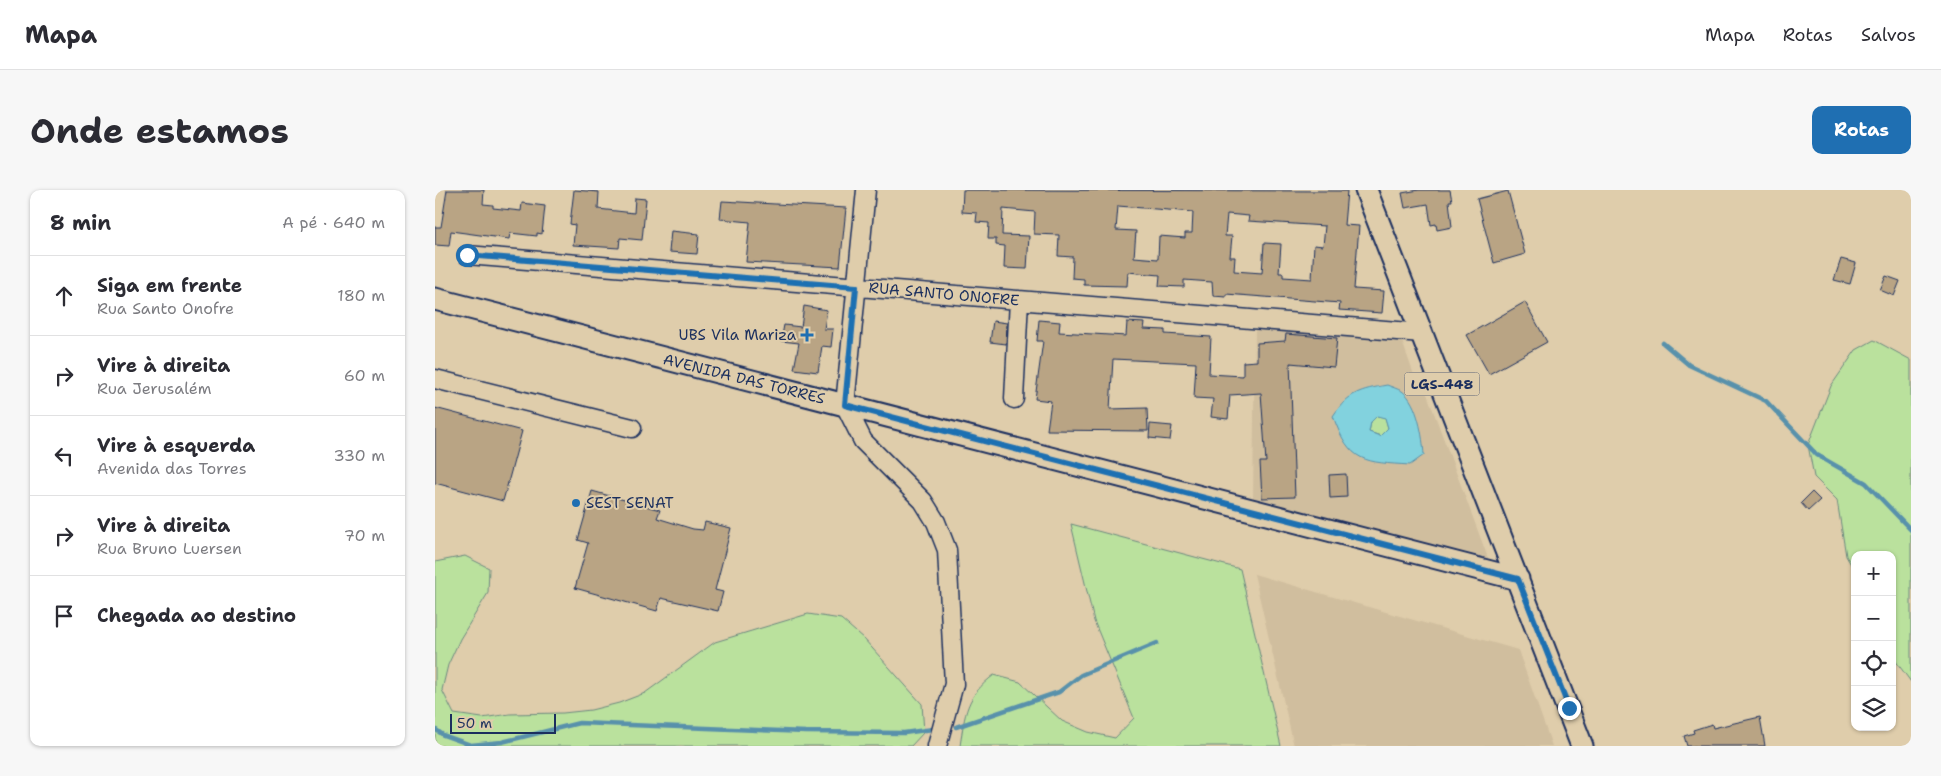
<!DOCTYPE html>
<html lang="pt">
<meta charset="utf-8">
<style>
body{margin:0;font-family:"Shantell Sans",sans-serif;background:#f7f7f7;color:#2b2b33}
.controls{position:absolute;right:15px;bottom:15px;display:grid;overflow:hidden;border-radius:10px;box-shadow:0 1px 4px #0004}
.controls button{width:45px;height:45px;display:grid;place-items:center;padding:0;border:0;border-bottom:1px solid #e1e1e2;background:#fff;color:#2b2b33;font:25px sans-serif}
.scale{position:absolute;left:15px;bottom:12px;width:106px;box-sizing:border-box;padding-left:5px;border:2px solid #1b2f5e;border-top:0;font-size:14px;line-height:18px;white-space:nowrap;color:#1b2f5e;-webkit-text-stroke:4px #dfcdab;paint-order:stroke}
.stop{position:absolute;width:15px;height:15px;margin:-11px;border:4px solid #1f6fb2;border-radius:50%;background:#fff}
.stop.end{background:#1f6fb2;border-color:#fff;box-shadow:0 1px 5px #0008}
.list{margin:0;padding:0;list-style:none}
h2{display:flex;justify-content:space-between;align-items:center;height:65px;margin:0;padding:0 20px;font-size:21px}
h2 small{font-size:16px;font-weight:400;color:#7c7c81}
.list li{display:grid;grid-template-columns:32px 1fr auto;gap:15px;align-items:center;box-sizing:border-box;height:80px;padding:0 20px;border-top:1px solid #e1e1e2}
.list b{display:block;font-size:19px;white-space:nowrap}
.list p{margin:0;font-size:16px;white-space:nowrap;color:#7c7c81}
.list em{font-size:16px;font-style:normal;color:#7c7c81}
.icon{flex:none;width:28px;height:28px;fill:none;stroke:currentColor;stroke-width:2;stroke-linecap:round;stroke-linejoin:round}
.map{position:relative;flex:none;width:1476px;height:556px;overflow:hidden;border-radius:10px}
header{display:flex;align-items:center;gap:30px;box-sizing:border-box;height:70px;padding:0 25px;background:#fff;border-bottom:1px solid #e1e1e2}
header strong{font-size:24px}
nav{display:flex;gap:28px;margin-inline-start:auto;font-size:18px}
.intro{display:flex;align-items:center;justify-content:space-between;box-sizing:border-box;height:120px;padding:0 30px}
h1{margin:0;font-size:35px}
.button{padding:12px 22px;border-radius:10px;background:#1f6fb2;color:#fff;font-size:18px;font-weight:700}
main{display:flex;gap:30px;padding:0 30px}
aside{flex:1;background:#fff;border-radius:10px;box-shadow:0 1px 4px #0004}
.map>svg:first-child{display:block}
.built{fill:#d0be9e}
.green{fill:#bae19d;stroke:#6a887e}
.water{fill:#82d2de;stroke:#5991ab;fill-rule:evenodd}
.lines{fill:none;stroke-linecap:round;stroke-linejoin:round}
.stream{stroke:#5991ab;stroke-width:4.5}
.building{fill:#b9a484;stroke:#1b2f5e;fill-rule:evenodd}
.minor-casing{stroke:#1b2f5e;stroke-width:21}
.major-casing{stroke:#1b2f5e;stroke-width:25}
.minor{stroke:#dfcdab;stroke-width:18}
.major{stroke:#dfcdab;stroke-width:21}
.route{stroke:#1f6fb2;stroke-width:6}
.poi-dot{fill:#1f6fb2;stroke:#dfcdab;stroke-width:2}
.labels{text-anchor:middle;stroke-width:4;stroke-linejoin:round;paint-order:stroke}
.shield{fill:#dfcdab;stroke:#565e75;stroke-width:1}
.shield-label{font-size:14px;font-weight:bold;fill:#1b2f5e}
.street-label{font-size:15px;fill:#1b2f5e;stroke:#dfcdab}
.poi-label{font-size:15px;fill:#1b2f5e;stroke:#dfcdab;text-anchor:end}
</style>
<header>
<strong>Mapa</strong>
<nav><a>Mapa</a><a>Rotas</a><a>Salvos</a></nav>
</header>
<div class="intro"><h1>Onde estamos</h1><a class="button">Rotas</a></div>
<main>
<aside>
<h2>8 min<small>A pé · 640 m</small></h2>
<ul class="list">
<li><svg class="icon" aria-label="ahead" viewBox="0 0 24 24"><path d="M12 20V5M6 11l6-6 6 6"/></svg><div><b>Siga em frente</b><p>Rua Santo Onofre</p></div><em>180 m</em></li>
<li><svg class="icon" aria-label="right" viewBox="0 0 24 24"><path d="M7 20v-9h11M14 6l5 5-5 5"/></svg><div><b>Vire à direita</b><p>Rua Jerusalém</p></div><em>60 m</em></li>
<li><svg class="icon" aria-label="left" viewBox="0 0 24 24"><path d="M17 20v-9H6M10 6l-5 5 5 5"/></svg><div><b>Vire à esquerda</b><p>Avenida das Torres</p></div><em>330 m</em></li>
<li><svg class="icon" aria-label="right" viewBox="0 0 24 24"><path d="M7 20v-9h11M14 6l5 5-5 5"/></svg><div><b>Vire à direita</b><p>Rua Bruno Luersen</p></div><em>70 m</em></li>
<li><svg class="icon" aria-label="arrive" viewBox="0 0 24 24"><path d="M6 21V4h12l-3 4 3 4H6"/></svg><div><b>Chegada ao destino</b></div></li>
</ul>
</aside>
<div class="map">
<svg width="1476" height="556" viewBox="0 0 1476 556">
<rect width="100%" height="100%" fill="#dfcdab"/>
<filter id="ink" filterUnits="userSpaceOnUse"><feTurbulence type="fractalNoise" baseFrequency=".02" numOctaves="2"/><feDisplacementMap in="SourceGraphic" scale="10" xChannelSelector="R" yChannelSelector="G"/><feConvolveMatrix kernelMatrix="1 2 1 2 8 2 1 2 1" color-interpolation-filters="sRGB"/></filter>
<g filter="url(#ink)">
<path class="built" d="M 820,139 L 967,151 L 979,185 L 986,188 L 1053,368 L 818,312 Z
M 819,384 L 1083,460 L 1117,556 L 859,556 Z"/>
<path class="green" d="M 1439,150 L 1476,170 L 1476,492 L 1457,466 L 1457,365 L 1420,365 L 1420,381 L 1411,366 L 1402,310 L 1379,287 L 1373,255 L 1396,196 L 1421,160 Z
M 942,226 L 950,227 L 953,238 L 946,246 L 934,242 L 936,232 Z
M 636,334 L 805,379 L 846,556 L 525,556 C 530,523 531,506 559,485 L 585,492 L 627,531 L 653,542 L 680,548 L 699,528 L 659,431 Z
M 30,366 L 54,378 L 53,403 L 25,449 L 13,475 L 7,500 L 19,524 L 47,528 L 75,524 L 128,523 L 156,520 L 184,513 L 210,503 L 280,452 L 373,424 L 406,429 L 429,449 L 487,514 L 489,542 L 476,556 L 0,556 L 0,372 Z"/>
<path class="water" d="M 952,195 C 957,197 963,199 967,201 C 983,212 988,248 989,265 L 975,275 C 930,272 915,274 898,226 C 914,202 925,200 952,195 ZM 942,226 L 950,228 L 953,238 L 945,246 L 934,242 L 936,232 Z"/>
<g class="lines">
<path class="stream" d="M 1228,153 L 1254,175 L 1331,211 L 1382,265 L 1431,293 L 1476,340
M 521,537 L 624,502 L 646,485 L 722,453
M 0,539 L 8,545 L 36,555 L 67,552 L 144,533 L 371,542 L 469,543 L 498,539"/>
</g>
<path class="building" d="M 12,0 L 49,0 L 48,14 L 58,15 L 58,18 L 86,21 L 87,13 L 110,16 L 107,44 L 102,43 L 102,46 L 75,43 L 74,49 L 16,41 L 14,56 L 0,55 L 0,37 L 6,37 Z
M 139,0 L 164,2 L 163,19 L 199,23 L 200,8 L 211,9 L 207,50 L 185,48 L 184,58 L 138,55 L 140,35 L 135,34 Z
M 528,0 L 912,1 L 909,35 L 924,36 L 919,99 L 949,101 L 947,123 L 904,120 L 905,113 L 791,104 L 791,107 L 778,106 L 777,92 L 749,90 L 749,97 L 724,96 L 725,85 L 693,82 L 692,96 L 649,95 L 649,89 L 637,88 L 638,67 L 623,66 L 624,45 L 599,44 L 600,22 L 568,19 L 567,45 L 594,46 L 592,79 L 569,78 L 570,56 L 561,55 L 561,49 L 553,49 L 554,33 L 541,32 L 542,23 L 527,22 ZM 683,16 L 758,22 L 757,43 L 750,43 L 750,48 L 724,46 L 723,69 L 699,67 L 701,41 L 681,40 ZM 792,24 L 814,26 L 813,31 L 890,36 L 888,56 L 879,55 L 877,89 L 848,87 L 848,83 L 844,83 L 846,54 L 829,53 L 827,83 L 799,81 L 800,67 L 795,67 L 797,46 L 790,46 Z
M 984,0 L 1015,0 L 1017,11 L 1014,11 L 1017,37 L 1002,40 L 1001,34 L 996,35 L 993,14 L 970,18 L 967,3 Z
M 1073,1 L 1090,64 L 1059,73 L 1042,9 Z
M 287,11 L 411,18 L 405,77 L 311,72 L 315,32 L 285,29 Z
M 236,41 L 264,44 L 262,64 L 234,62 Z
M 1406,69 L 1421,73 L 1415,94 L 1399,90 Z
M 1451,86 L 1465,91 L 1459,106 L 1445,100 Z
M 1090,112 L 1112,152 L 1054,184 L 1032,145 Z
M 369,116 L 392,120 L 389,139 L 398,139 L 396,157 L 387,156 L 383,182 L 359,179 L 364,153 L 346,151 L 349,135 L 366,137 Z
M 604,130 L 625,132 L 624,142 L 691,146 L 692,132 L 710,133 L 709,139 L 730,140 L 730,144 L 776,147 L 774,184 L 808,186 L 808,172 L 822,171 L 822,153 L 850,151 L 851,144 L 902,148 L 899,177 L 855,173 L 860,307 L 827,308 L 825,272 L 831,272 L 826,203 L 795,205 L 793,229 L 776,227 L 778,209 L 759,208 L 761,173 L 678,169 L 675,219 L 712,218 L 713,241 L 612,240 L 616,211 L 600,209 L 608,151 L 602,151 Z
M 558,131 L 572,133 L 571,154 L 555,152 Z
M 0,218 L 87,241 L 68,311 L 0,293 Z
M 715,234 L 737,236 L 735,250 L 714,248 Z
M 911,284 L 912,307 L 895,308 L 894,285 Z
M 157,301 L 225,320 L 222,328 L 258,339 L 268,340 L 270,332 L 296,338 L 280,400 L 288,402 L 283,421 L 226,408 L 222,421 L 140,398 L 153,353 L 143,350 Z
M 1377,302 L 1385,310 L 1373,321 L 1366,313 Z
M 1325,527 L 1330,556 L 1252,556 L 1249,546 L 1259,543 L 1258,540 L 1277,534 L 1278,538 Z"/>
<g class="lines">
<g class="minor-casing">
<path id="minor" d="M 431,0 L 410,215 L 428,251 L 488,311 L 501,332 L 512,360 L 519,494 L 502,556
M 32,65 L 987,143
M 0,189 L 197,238
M 579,209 L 584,110"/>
</g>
<g class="major-casing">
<path id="major" d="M 931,0 L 1147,556
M 0,109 L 1083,389"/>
</g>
<use href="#minor" class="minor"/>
<use href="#major" class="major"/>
</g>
</g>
<g class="lines" filter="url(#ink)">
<path class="route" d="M 32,65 L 421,97 L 410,215 L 1083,389 L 1134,518"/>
</g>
<g class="poi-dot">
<path d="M369.5 137.5h5v5h5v5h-5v5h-5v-5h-5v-5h5z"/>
<circle cx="141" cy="313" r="5"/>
</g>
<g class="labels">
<rect class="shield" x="969.5" y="182.5" width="75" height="23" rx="4"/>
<g class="shield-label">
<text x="1007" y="199">LGS-448</text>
</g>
<g class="street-label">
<text transform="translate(509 104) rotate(5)" y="5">RUA SANTO ONOFRE</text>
<text transform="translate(309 189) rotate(14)" y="5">AVENIDA DAS TORRES</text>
</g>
<g class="poi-label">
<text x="361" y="150">UBS Vila Mariza</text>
<text x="151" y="318" text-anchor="start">SEST SENAT</text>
</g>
</g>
</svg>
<div class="controls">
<button>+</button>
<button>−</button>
<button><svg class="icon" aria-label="locate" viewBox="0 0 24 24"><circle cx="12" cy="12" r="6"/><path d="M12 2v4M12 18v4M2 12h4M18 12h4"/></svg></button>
<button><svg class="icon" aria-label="layers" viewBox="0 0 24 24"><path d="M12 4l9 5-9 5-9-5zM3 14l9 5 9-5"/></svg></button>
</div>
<div class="scale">50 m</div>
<div class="stop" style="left:32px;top:65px"></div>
<div class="stop end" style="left:1134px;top:518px"></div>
</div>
</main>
